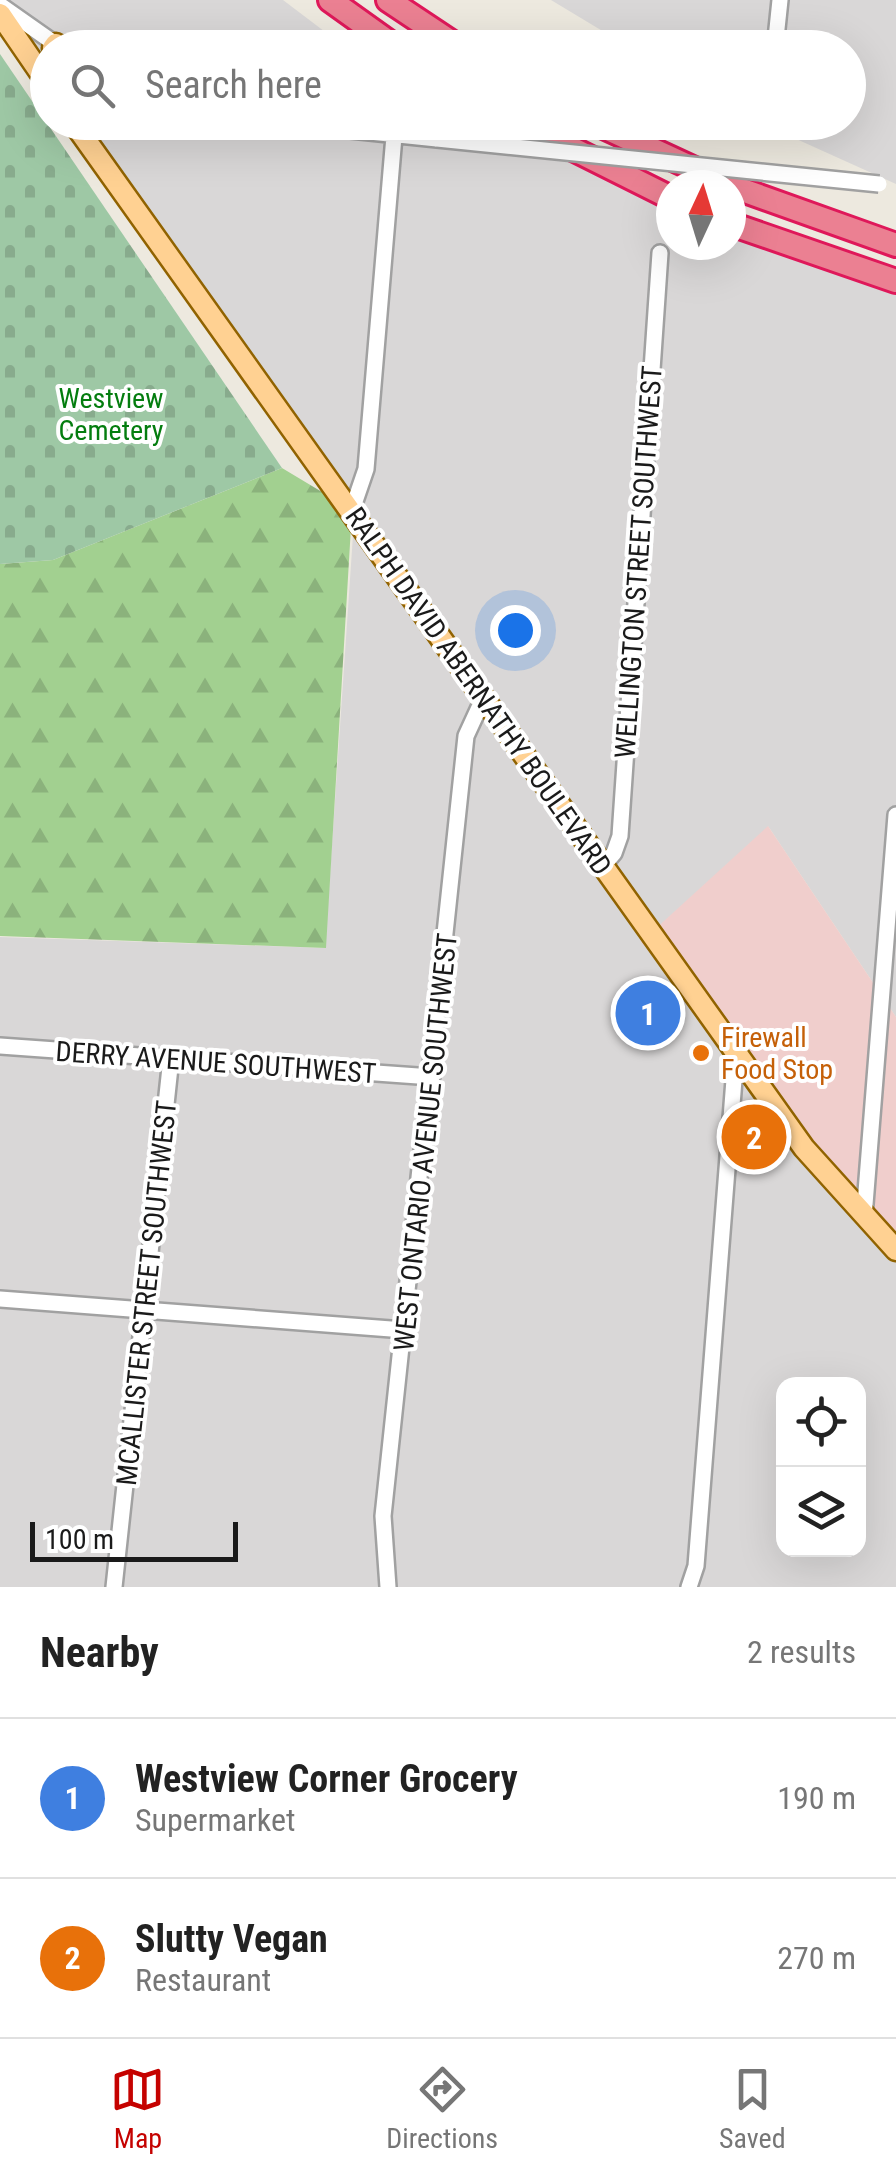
<!DOCTYPE html>
<style>
body{margin:0;font-family:"Roboto Condensed",sans-serif;background:#f6f6f6;color:#222}
.controls{position:absolute;right:30px;bottom:30px;display:grid;overflow:hidden;border-radius:20px;box-shadow:0 10px 40px #0002}
.controls button{width:90px;height:90px;display:grid;place-items:center;padding:0;border:0;border-bottom:2px solid #e0e0e0;background:#fff;color:#222;font:50px sans-serif}
.compass{position:absolute;left:656px;top:170px;width:90px;height:90px;border-radius:50%;background:#fff;box-shadow:0 10px 40px #0002;rotate:4deg}
.scale{position:absolute;left:30px;bottom:25px;width:208px;box-sizing:border-box;padding-left:10px;border:5px solid #1a1a1a;border-top:0;font-size:28px;line-height:35px;white-space:nowrap;color:#1a1a1a;-webkit-text-stroke:8px #fff;paint-order:stroke}
.you{position:absolute;left:515px;top:630px;width:35px;height:35px;margin:-25px;border:8px solid #fff;border-radius:50%;background:#1a73e8;box-shadow:0 0 0 15px #1a73e833}
.badge{display:grid;place-items:center;width:65px;height:65px;border-radius:50%;background:#c50200;color:#fff;font-size:32px;font-weight:700}
.pin{position:absolute;translate:-50% -50%;border:5px solid #fff;box-shadow:0 2px 10px #0006}
.list{margin:0;padding:0;list-style:none}
h2{display:flex;justify-content:space-between;align-items:center;height:130px;margin:0;padding:0 40px;font-size:42px}
h2 small{font-size:32px;font-weight:400;color:#767676}
.list li{display:grid;grid-template-columns:65px 1fr auto;gap:30px;align-items:center;box-sizing:border-box;height:160px;padding:0 40px;border-top:2px solid #e0e0e0}
.list b{display:block;font-size:38px;white-space:nowrap}
.list p{margin:0;font-size:32px;white-space:nowrap;color:#767676}
.list em{font-size:32px;font-style:normal;color:#767676}
.icon{flex:none;width:55px;height:55px;fill:none;stroke:currentColor;stroke-width:2;stroke-linecap:round;stroke-linejoin:round}
.map{position:relative;flex:none;width:896px;height:1587px;overflow:hidden}
.search{position:absolute;background:#fff;box-shadow:0 10px 40px #0002;left:30px;right:30px;top:30px;height:110px;display:flex;align-items:center;gap:25px;box-sizing:border-box;padding:0 35px;border-radius:55px;color:#767676;font-size:38px}
.sheet{height:450px;background:#fff}
nav{display:flex;justify-content:space-around;align-items:center;box-sizing:border-box;height:140px;border-top:2px solid #e0e0e0;background:#fff;font-size:28px;color:#767676}
nav a{display:grid;justify-items:center;gap:5px}
nav .on{color:#c50200}
.map>svg:first-child{display:block}
.residential{fill:#d9d7d7;fill-rule:evenodd}
.commercial{fill:#f0cecc}
.forest{fill:url(#forest-firs)}
.cemetery{fill:url(#cemetery-stones)}
.lines{fill:none;stroke-linecap:round;stroke-linejoin:round}
.minor-casing{stroke:#a1a1a1;stroke-width:20}
.major-casing{stroke:#916300;stroke-width:25}
.highway-casing{stroke:#df185a;stroke-width:28}
.minor{stroke:#fff;stroke-width:15}
.major{stroke:#ffd192;stroke-width:20}
.highway{stroke:#eb8092;stroke-width:22}
.minor-bridge-casing{stroke:#a1a1a1;stroke-width:20;stroke-linecap:butt}
.minor-bridge{stroke:#fff;stroke-width:15}
.food-dot{fill:#e8710a;stroke:#fff;stroke-width:4}
.labels{text-anchor:middle;stroke-width:8;stroke-linejoin:round;paint-order:stroke}
.park-label{font-size:28px;fill:#047d0f;stroke:#fff}
.street-label{font-size:28px;fill:#1a1a1a;stroke:#fff}
.food-label{font-size:28px;fill:#c56008;stroke:#fff;text-anchor:start}
</style>
<div class="map">
<svg width="896" height="1587" viewBox="0 0 896 1587">
<defs>
<pattern id="forest-firs" width="22" height="20" patternUnits="userSpaceOnUse" patternTransform="scale(2.5)"><rect width="22" height="20" fill="#a2d090"/><path d="M5 1l3.5 6h-7zM16 11l3.5 6h-7z" fill="#8bb27c"/></pattern>
<pattern id="cemetery-stones" width="16" height="16" patternUnits="userSpaceOnUse" patternTransform="scale(2.5)"><rect width="16" height="16" fill="#9ec8a5"/><path d="M2 7V4a2 2 0 0 1 4 0v3zM10 15v-3a2 2 0 0 1 4 0v3z" fill="#88ab8d"/></pattern>
</defs>
<rect width="100%" height="100%" fill="#ede9df"/>
<path class="residential" d="M 0,0 L 283,0 L 345,47 L 48,48 L 47,71 Z
M 551,0 L 896,0 L 896,184 L 761,123 L 848,122 L 848,48 L 629,47 Z
M 83,123 L 494,123 L 671,198 L 671,245 L 731,245 L 731,221 L 896,282 L 896,1017 L 768,826 L 896,1246 L 896,1587 L 0,1587 L 0,937 L 325,948 L 353,535 ZM 784,1384 L 858,1384 L 858,1550 L 784,1550 Z"/>
<path class="commercial" d="M 768,826 L 896,1017 L 896,1246 L 641,942 Z"/>
<path class="forest" d="M 282,468 L 352,510 L 326,948 L 0,936 L 0,564 L 53,560 Z"/>
<path class="cemetery" d="M 0,54 L 282,468 L 53,560 L 0,564 Z"/>
<g class="lines">
<g class="minor-casing">
<path id="minor" d="M 0,5 L 61,48
M 775,48 L 780,0
M 273,122 L 437,139
M 81,135 L 101,122
M 352,510 L 366,469 L 394,136
M 602,867 L 614,853 L 620,836 L 660,253
M 0,1046 L 432,1077
M 864,1217 L 896,815
M 0,1299 L 404,1330
M 114,1587 L 171,1058
M 388,1587 L 383,1516 L 466,736 L 483,699
M 689,1587 L 696,1566 L 736,1054"/>
</g>
<g class="major-casing">
<path id="major" d="M 0,14 L 48,84
M 53,48 L 56,44
M 73,122 L 804,1148 L 896,1250"/>
</g>
<g class="highway-casing">
<path id="highway" d="M 330,0 L 397,48
M 388,0 L 460,48
M 519,122 L 671,198
M 593,122 L 729,185
M 731,186 L 896,245
M 731,224 L 896,281"/>
</g>
<use href="#minor" class="minor"/>
<use href="#major" class="major"/>
<use href="#highway" class="highway"/>
<g class="minor-bridge-casing">
<path id="minor-bridge" d="M 437,139 L 879,184"/>
</g>
<use href="#minor-bridge" class="minor-bridge"/>
</g>
<circle class="food-dot" cx="701" cy="1053" r="10"/>
<g class="labels">
<g class="park-label">
<text x="111" y="408">Westview<tspan x="111" dy="32">Cemetery</tspan></text>
</g>
<g class="street-label">
<text transform="translate(638 562) rotate(-86)" y="10">WELLINGTON STREET SOUTHWEST</text>
<text transform="translate(479 691) rotate(55)" y="10">RALPH DAVID ABERNATHY BOULEVARD</text>
<text transform="translate(216 1062) rotate(4)" y="10">DERRY AVENUE SOUTHWEST</text>
<text transform="translate(425 1142) rotate(-84)" y="10">WEST ONTARIO AVENUE SOUTHWEST</text>
<text transform="translate(146 1293) rotate(-84)" y="10">MCALLISTER STREET SOUTHWEST</text>
</g>
<g class="food-label">
<text x="721" y="1047">Firewall<tspan x="721" dy="32">Food Stop</tspan></text>
</g>
</g>
</svg>
<div class="controls">
<button><svg class="icon" aria-label="locate" viewBox="0 0 24 24"><circle cx="12" cy="12" r="6"/><path d="M12 2v4M12 18v4M2 12h4M18 12h4"/></svg></button>
<button><svg class="icon" aria-label="layers" viewBox="0 0 24 24"><path d="M12 4l9 5-9 5-9-5zM3 14l9 5 9-5"/></svg></button>
</div>
<svg class="compass" viewBox="-18 -18 36 36"><path d="M0-13l5 13h-10z" fill="#e53935"/><path d="M0 13l5-13h-10z" fill="#767676"/></svg>
<div class="scale">100 m</div>
<div class="you"></div>
<div class="pin badge" style="left:648px;top:1013px;background:#3f7fe0">1</div>
<div class="pin badge" style="left:754px;top:1137px;background:#e8710a">2</div>
<div class="search"><svg class="icon" aria-label="search" viewBox="0 0 24 24"><circle cx="10" cy="10" r="6"/><path d="M15 15l6 6"/></svg>Search here</div>
</div>
<section class="sheet">
<h2>Nearby<small>2 results</small></h2>
<ul class="list">
<li><span class="badge" style="background:#3f7fe0">1</span><div><b>Westview Corner Grocery</b><p>Supermarket</p></div><em>190 m</em></li>
<li><span class="badge" style="background:#e8710a">2</span><div><b>Slutty Vegan</b><p>Restaurant</p></div><em>270 m</em></li>
</ul>
</section>
<nav>
<a class="on"><svg class="icon" aria-label="map" viewBox="0 0 24 24"><path d="M3 6l6-2 6 2 6-2v14l-6 2-6-2-6 2zM9 4v14M15 6v14"/></svg>Map</a>
<a><svg class="icon" aria-label="directions" viewBox="0 0 24 24"><path d="M12 3l9 9-9 9-9-9zM9 14v-3h6M13 9l2 2-2 2"/></svg>Directions</a>
<a><svg class="icon" aria-label="saved" viewBox="0 0 24 24"><path d="M7 4h10v16l-5-4-5 4z"/></svg>Saved</a>
</nav>
